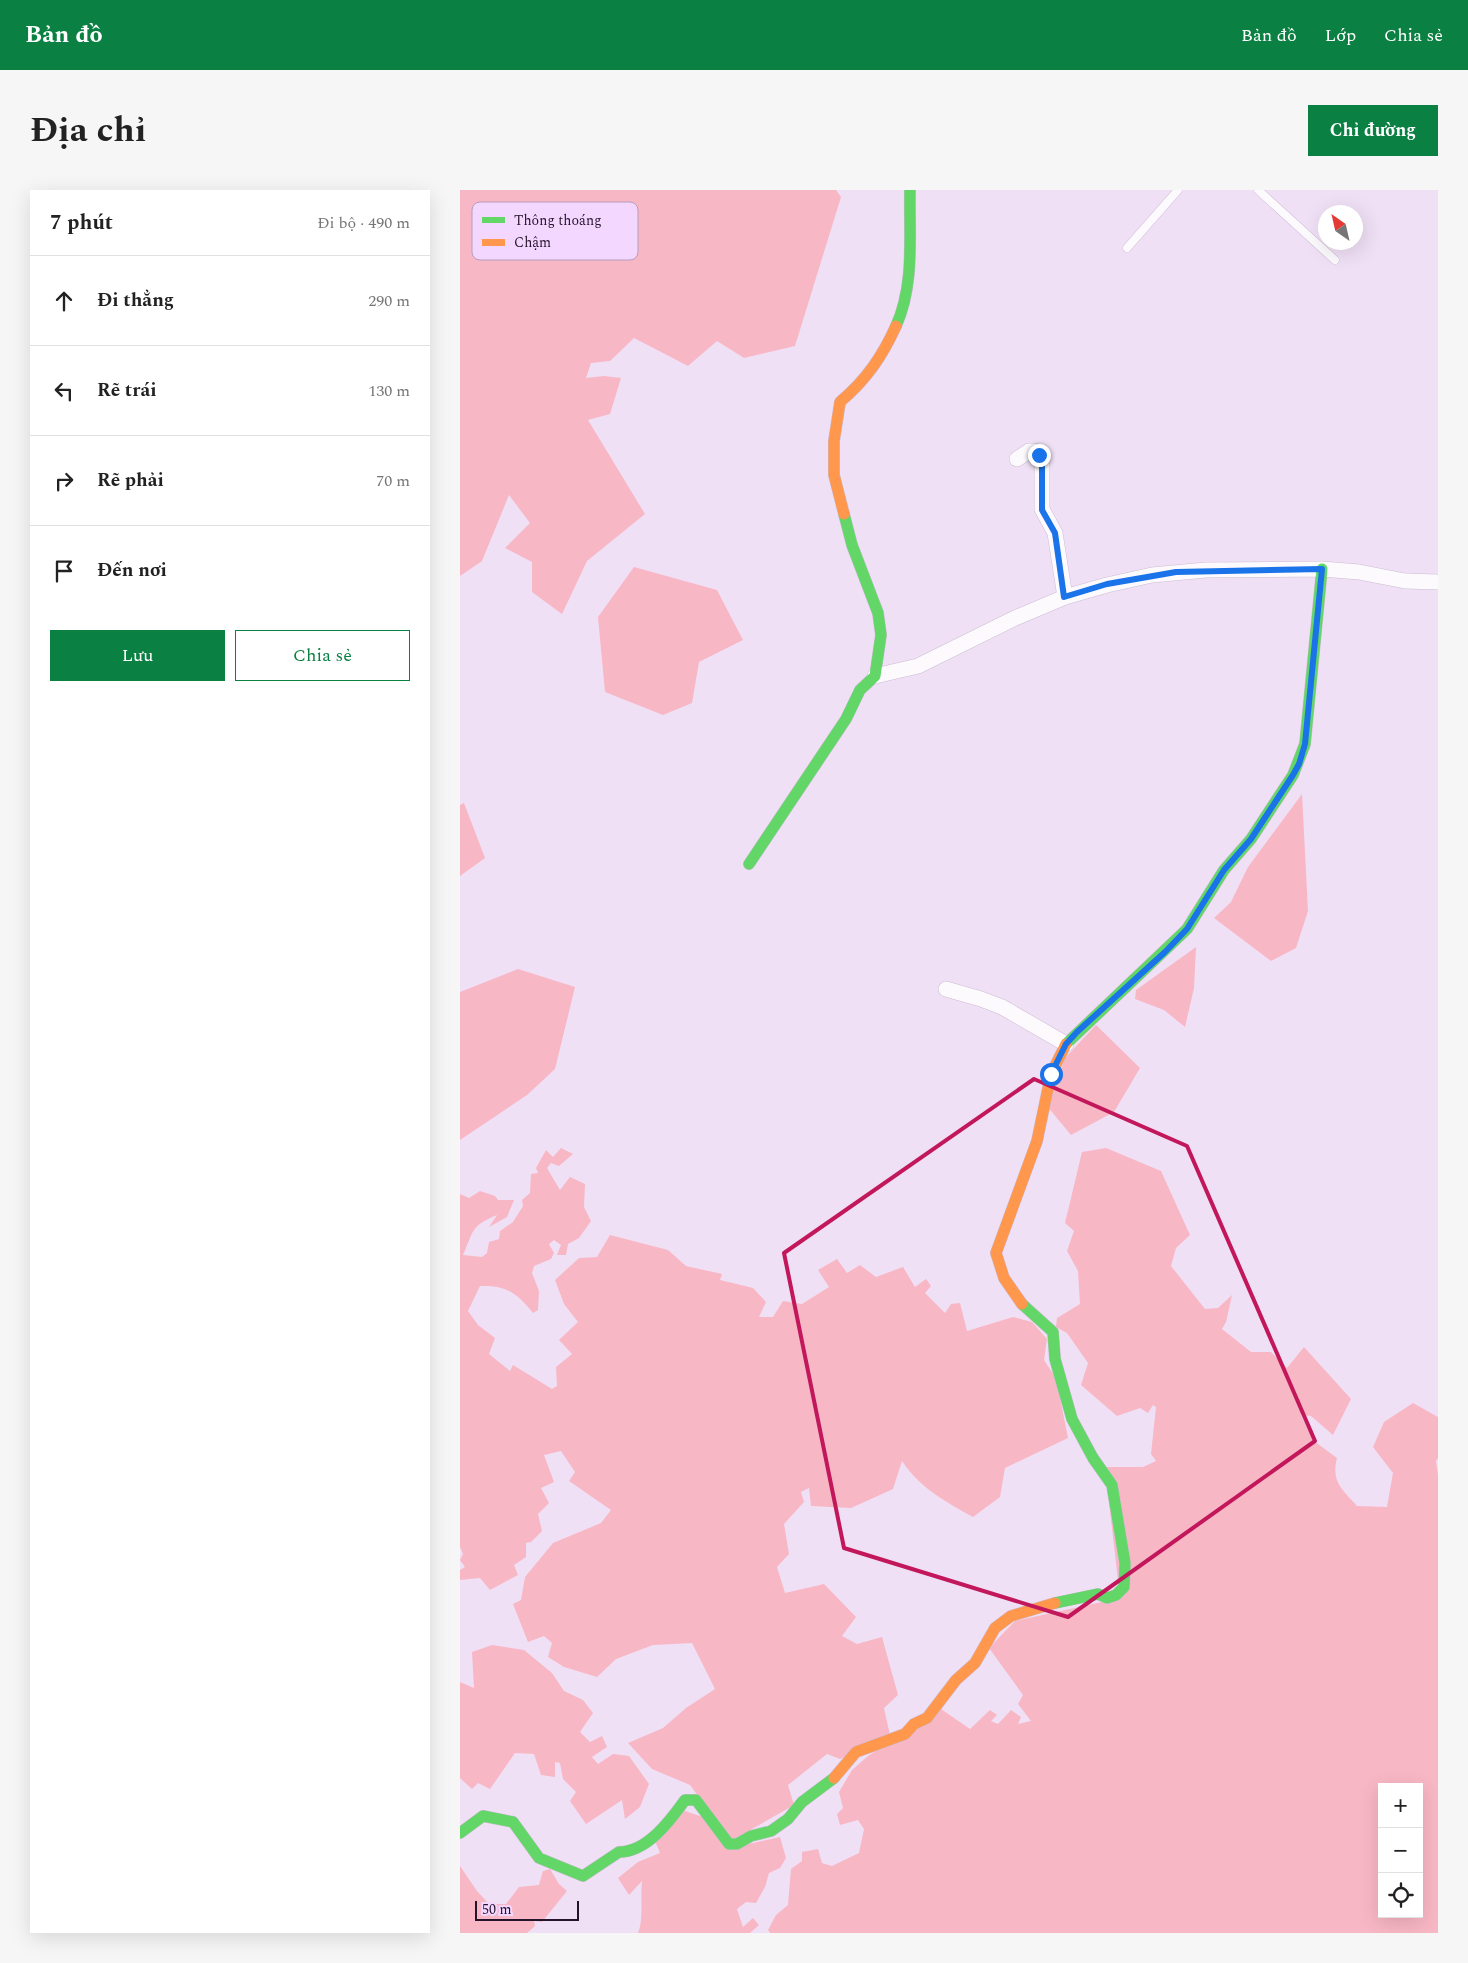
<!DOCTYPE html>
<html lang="vi">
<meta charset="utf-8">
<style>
body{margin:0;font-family:Spectral,serif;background:#f6f6f6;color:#222}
.controls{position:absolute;right:15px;bottom:15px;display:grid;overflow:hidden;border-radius:0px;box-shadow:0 5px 20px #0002}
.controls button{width:45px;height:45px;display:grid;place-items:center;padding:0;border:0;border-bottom:1px solid #e0e0e0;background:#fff;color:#222;font:25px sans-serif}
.compass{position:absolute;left:858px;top:15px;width:45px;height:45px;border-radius:50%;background:#fff;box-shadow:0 5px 20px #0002;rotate:326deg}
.scale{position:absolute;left:15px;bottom:12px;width:104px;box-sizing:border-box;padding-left:5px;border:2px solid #24132a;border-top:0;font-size:14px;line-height:18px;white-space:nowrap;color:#24132a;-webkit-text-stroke:4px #f4d7ff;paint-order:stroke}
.stop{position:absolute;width:15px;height:15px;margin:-11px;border:4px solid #1a73e8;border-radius:50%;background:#fff}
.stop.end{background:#1a73e8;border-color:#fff;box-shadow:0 1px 5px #0008}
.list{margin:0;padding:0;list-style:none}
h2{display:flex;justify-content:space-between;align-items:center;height:65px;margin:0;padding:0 20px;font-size:21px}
h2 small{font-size:16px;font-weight:400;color:#767676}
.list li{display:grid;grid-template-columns:32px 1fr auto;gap:15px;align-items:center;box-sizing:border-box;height:90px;padding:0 20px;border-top:1px solid #e0e0e0}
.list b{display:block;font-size:19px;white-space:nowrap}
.list em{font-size:16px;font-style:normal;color:#767676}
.actions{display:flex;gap:10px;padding:15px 20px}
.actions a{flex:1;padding:11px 0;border:1px solid #0b8043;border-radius:0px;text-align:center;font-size:18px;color:#0b8043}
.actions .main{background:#0b8043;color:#fff}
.icon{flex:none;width:28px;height:28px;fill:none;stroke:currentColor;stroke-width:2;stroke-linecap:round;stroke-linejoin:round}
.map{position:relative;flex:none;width:978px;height:1743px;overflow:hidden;border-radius:0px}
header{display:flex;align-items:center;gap:30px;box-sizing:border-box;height:70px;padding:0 25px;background:#0b8043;color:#fff}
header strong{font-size:24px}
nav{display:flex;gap:28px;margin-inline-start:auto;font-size:18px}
.intro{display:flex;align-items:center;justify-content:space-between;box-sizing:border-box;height:120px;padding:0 30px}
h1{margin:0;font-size:35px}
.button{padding:12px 22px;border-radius:0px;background:#0b8043;color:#fff;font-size:18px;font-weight:700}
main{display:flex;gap:30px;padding:0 30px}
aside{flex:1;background:#fff;border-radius:0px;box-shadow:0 5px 20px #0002}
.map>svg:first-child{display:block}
.green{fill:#f8b7c4;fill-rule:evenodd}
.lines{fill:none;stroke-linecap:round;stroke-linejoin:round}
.lane-casing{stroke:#ccbcd2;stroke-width:9}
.street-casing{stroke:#ccbcd2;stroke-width:16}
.fast-casing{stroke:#ccbcd2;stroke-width:12}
.slow-casing{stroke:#ccbcd2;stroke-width:12}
.lane{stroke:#fdfafe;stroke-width:8}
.street{stroke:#fdfafe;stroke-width:15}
.fast{stroke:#63d668;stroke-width:11}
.slow{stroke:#ff974d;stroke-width:11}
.route{stroke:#1a73e8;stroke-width:6}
.marked{fill:none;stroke:#c2185b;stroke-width:4;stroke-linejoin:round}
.key{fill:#f4d7ff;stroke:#b69cbf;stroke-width:1}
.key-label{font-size:14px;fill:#24132a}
</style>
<header>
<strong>Bản đồ</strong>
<nav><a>Bản đồ</a><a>Lớp</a><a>Chia sẻ</a></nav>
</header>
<div class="intro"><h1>Địa chỉ</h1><a class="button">Chỉ đường</a></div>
<main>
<aside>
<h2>7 phút<small>Đi bộ · 490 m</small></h2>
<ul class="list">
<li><svg class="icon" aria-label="ahead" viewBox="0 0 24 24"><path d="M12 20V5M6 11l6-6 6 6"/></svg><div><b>Đi thẳng</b></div><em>290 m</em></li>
<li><svg class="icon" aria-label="left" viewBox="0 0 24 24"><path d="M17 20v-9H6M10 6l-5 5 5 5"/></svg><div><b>Rẽ trái</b></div><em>130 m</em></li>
<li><svg class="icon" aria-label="right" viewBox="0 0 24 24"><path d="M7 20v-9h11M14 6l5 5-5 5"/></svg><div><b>Rẽ phải</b></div><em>70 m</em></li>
<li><svg class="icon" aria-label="arrive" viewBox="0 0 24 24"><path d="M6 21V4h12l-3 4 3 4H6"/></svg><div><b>Đến nơi</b></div></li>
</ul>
<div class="actions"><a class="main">Lưu</a><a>Chia sẻ</a></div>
</aside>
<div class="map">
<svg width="978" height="1743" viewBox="0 0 978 1743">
<rect width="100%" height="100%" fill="#f0e0f6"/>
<path class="green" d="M 0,0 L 376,0 L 381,7 L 335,156 L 284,168 L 257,151 L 228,176 L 174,148 L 150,171 L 131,173 L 126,188 L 144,186 L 161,188 L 150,224 L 128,230 L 185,324 L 127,371 L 102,424 L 72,402 L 72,372 L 45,358 L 70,333 L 49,305 L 22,371 L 0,386 Z
M 174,377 L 257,400 L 283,450 L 239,472 L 232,513 L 203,525 L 145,502 L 138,427 Z
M 842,604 L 848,721 L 836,758 L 811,771 L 754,728 L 771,712 L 788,677 Z
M 4,613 L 25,668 L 0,686 L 0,615 Z
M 736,757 L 734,798 L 725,837 L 704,820 L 675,809 L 676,800 Z
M 58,779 L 115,797 L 95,879 L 67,905 L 0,950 L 0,802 Z
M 636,835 L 680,878 L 654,922 L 611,945 L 587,916 L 605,868 Z
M 101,958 L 113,964 L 99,976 L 91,973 L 87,978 L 100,1000 L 110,987 L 125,994 L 124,1017 L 131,1031 L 119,1048 L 108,1054 L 106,1065 L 97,1065 L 101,1055 L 94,1050 L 89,1054 L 94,1063 L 91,1069 L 74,1076 L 72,1083 L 79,1101 L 78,1120 L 73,1123 C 57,1103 46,1095 20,1096 L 8,1121 L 18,1135 L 35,1148 L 29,1164 L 50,1181 L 53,1175 L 92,1199 L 97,1196 L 96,1177 L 112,1164 L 99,1150 L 118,1132 L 104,1114 L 95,1090 L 119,1068 L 137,1067 L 150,1045 L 208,1060 L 226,1076 L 262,1084 L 260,1090 L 293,1098 L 306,1112 L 299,1127 L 313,1127 L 323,1111 L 342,1114 L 369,1097 L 358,1080 L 377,1069 L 387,1083 L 400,1075 L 416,1087 L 443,1077 L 455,1097 L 466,1089 L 471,1096 L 465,1103 L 485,1123 L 491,1114 L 500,1113 L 507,1141 L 553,1127 L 572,1132 L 587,1149 L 584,1170 L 596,1188 L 608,1248 L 545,1278 L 540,1307 L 513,1327 C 486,1312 460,1298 442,1271 L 433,1299 L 391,1318 L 351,1316 L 349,1298 L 341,1302 L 344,1312 L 324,1334 L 329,1364 L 317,1377 L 325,1403 L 364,1394 L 396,1427 L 382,1446 L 397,1454 L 422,1447 L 438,1505 L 424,1518 L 430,1545 L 380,1569 L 367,1564 L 328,1595 L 334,1615 L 271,1651 L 230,1595 L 192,1579 L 168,1553 L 203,1538 L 226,1518 L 255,1499 L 232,1453 L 193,1455 L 156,1469 L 137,1487 L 104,1477 L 88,1467 L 92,1453 L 84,1446 L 68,1452 L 53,1414 L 61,1410 L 65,1387 L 93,1353 L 141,1333 L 151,1320 L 109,1291 L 115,1282 L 101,1261 L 84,1265 L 94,1292 L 81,1298 L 89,1313 L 78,1324 L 82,1341 L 71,1352 L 66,1353 L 66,1367 L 54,1375 L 58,1385 L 30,1400 L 20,1388 L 0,1390 L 0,1380 L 5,1377 L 0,1370 L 3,1364 L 0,1357 L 0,1004 L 9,1008 L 20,1001 L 35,1006 L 38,1010 L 54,1010 L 47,1027 L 29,1037 L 37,1025 C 10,1036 14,1041 3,1065 L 22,1067 L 27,1063 L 29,1052 L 39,1049 L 40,1041 L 53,1032 L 63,1016 L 62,1010 L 70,1003 L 71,984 L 78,983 L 76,978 L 86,960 L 93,967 Z
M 646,958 L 701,981 L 730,1045 L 716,1058 L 711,1076 L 745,1119 L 758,1118 L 772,1105 L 766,1132 L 762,1139 L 791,1162 L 811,1162 L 827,1178 L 844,1157 L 891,1209 L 873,1245 L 851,1226 L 841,1225 L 854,1251 L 877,1268 C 871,1292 882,1299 897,1316 L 927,1317 L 933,1283 L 913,1257 L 924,1232 L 953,1213 L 978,1227 L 978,1268 L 976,1271 L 978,1285 L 978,1743 L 310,1743 L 308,1740 L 316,1725 L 328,1715 L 331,1679 L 342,1671 L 342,1662 L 358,1659 L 362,1673 L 372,1676 L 399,1663 L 404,1639 L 398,1630 L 380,1635 L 377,1624 L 383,1618 L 379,1602 L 392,1580 L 408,1566 L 481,1519 L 510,1539 L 530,1520 L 537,1525 L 531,1531 L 538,1534 L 551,1520 L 561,1527 L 558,1534 L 571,1531 L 558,1514 L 563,1505 L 529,1458 L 555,1431 L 660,1408 L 645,1277 L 683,1277 L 696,1271 L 691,1264 L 696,1217 L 693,1215 L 688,1223 L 680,1218 L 657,1226 L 621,1195 L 628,1173 L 607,1143 L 596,1137 L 597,1128 L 620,1114 L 618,1081 L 607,1061 L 614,1041 L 605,1033 L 622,962 ZM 922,1597 L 959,1597 L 959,1724 L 922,1724 Z
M 32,1455 L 64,1460 L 92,1483 L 104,1501 L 123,1510 L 133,1523 L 120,1542 L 130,1552 L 142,1546 L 147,1557 L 132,1567 L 138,1574 L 153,1564 L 169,1566 L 189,1594 L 180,1617 L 165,1629 L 162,1610 L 126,1634 L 110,1611 L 116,1602 L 103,1589 L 100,1573 L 95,1572 L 95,1587 L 81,1585 L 74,1564 L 55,1563 L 30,1599 L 18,1593 L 12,1599 L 0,1588 L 0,1492 L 14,1498 L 12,1462 Z
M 222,1620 L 243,1627 L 267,1659 L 320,1647 L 326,1668 L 320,1678 L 309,1683 L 305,1697 L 296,1713 L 286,1712 L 277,1719 L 283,1737 L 293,1728 L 299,1735 L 290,1743 L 178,1743 C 184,1728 180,1708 182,1691 L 169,1705 L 158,1688 L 178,1672 L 200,1663 L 195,1651 Z
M 0,1676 L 17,1701 L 29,1714 L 46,1714 L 59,1697 L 79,1695 L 83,1681 L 90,1679 L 99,1694 L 107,1701 L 82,1732 L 74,1731 L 75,1736 L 67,1743 L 0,1743 Z"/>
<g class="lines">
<g class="lane-casing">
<path id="lane" d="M 798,0 L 875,70
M 667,58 L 718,0"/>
</g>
<g class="street-casing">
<path id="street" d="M 557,269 L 569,261 L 575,261 L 582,268 L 582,319 L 595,343 L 605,407
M 415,486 L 458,476 L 555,428 L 605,407 L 647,395 L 692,385 L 746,380 L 862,379 L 899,382 L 945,391 L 978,392
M 486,799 L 521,809 L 542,817 L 606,854"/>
</g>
<g class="fast-casing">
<path id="fast" d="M 436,136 C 455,94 449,45 450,0
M 289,674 L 386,529 L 400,500 L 415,486 L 421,445 L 418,423 L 392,355 L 384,324
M 606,854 L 727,739 L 764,680 L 791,649 L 833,585 L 845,554 L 862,379
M 562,1114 L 593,1142 L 595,1169 L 612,1229 L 633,1268 L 652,1295 L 665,1373 L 664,1397 L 656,1405 L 647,1408 L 638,1404 L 595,1413
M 0,1643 L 23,1626 L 53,1632 L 79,1668 L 123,1686 L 159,1662 C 187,1662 210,1631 225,1610 L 236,1610 L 269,1654 L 277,1654 L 291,1646 L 311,1641 L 328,1629 L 342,1612 L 374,1588"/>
</g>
<g class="slow-casing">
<path id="slow" d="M 384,324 L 374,285 L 374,251 L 380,212 C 406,190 422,167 436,136
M 562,1114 L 544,1088 L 536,1063 L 577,951 L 591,884 L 606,854
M 374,1588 L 396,1562 L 445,1544 L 454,1534 L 467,1528 L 496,1490 L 515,1473 L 535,1438 L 551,1426 L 595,1413"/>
</g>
<use href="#lane" class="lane"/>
<use href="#street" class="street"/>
<use href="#fast" class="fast"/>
<use href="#slow" class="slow"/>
</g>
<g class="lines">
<path class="route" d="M 579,265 L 582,273 L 582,320 L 595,343 L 604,407 L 647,394 L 716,382 L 862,379 L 845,554 L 839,574 L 833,585 L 791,649 L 764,680 L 727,739 L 705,762 L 617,842 L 606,854 L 591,884"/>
</g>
<path class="marked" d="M 574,889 L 727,956 L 855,1251 L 608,1427 L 384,1358 L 324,1063 Z"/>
<rect x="12" y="12" width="166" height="58" rx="8" class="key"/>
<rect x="22" y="27" width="23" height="6" fill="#63d668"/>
<rect x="22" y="49" width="23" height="7" fill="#ff974d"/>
<g class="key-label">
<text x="54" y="35">Thông thoáng</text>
<text x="54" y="57">Chậm</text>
</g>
</svg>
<div class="controls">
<button>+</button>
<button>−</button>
<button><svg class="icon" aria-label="locate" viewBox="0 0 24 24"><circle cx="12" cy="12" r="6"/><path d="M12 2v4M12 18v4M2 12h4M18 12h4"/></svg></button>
</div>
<svg class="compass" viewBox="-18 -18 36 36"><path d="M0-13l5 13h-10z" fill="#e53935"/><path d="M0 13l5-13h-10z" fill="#767676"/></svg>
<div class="scale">50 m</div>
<div class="stop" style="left:591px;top:884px"></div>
<div class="stop end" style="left:579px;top:265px"></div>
</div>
</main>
